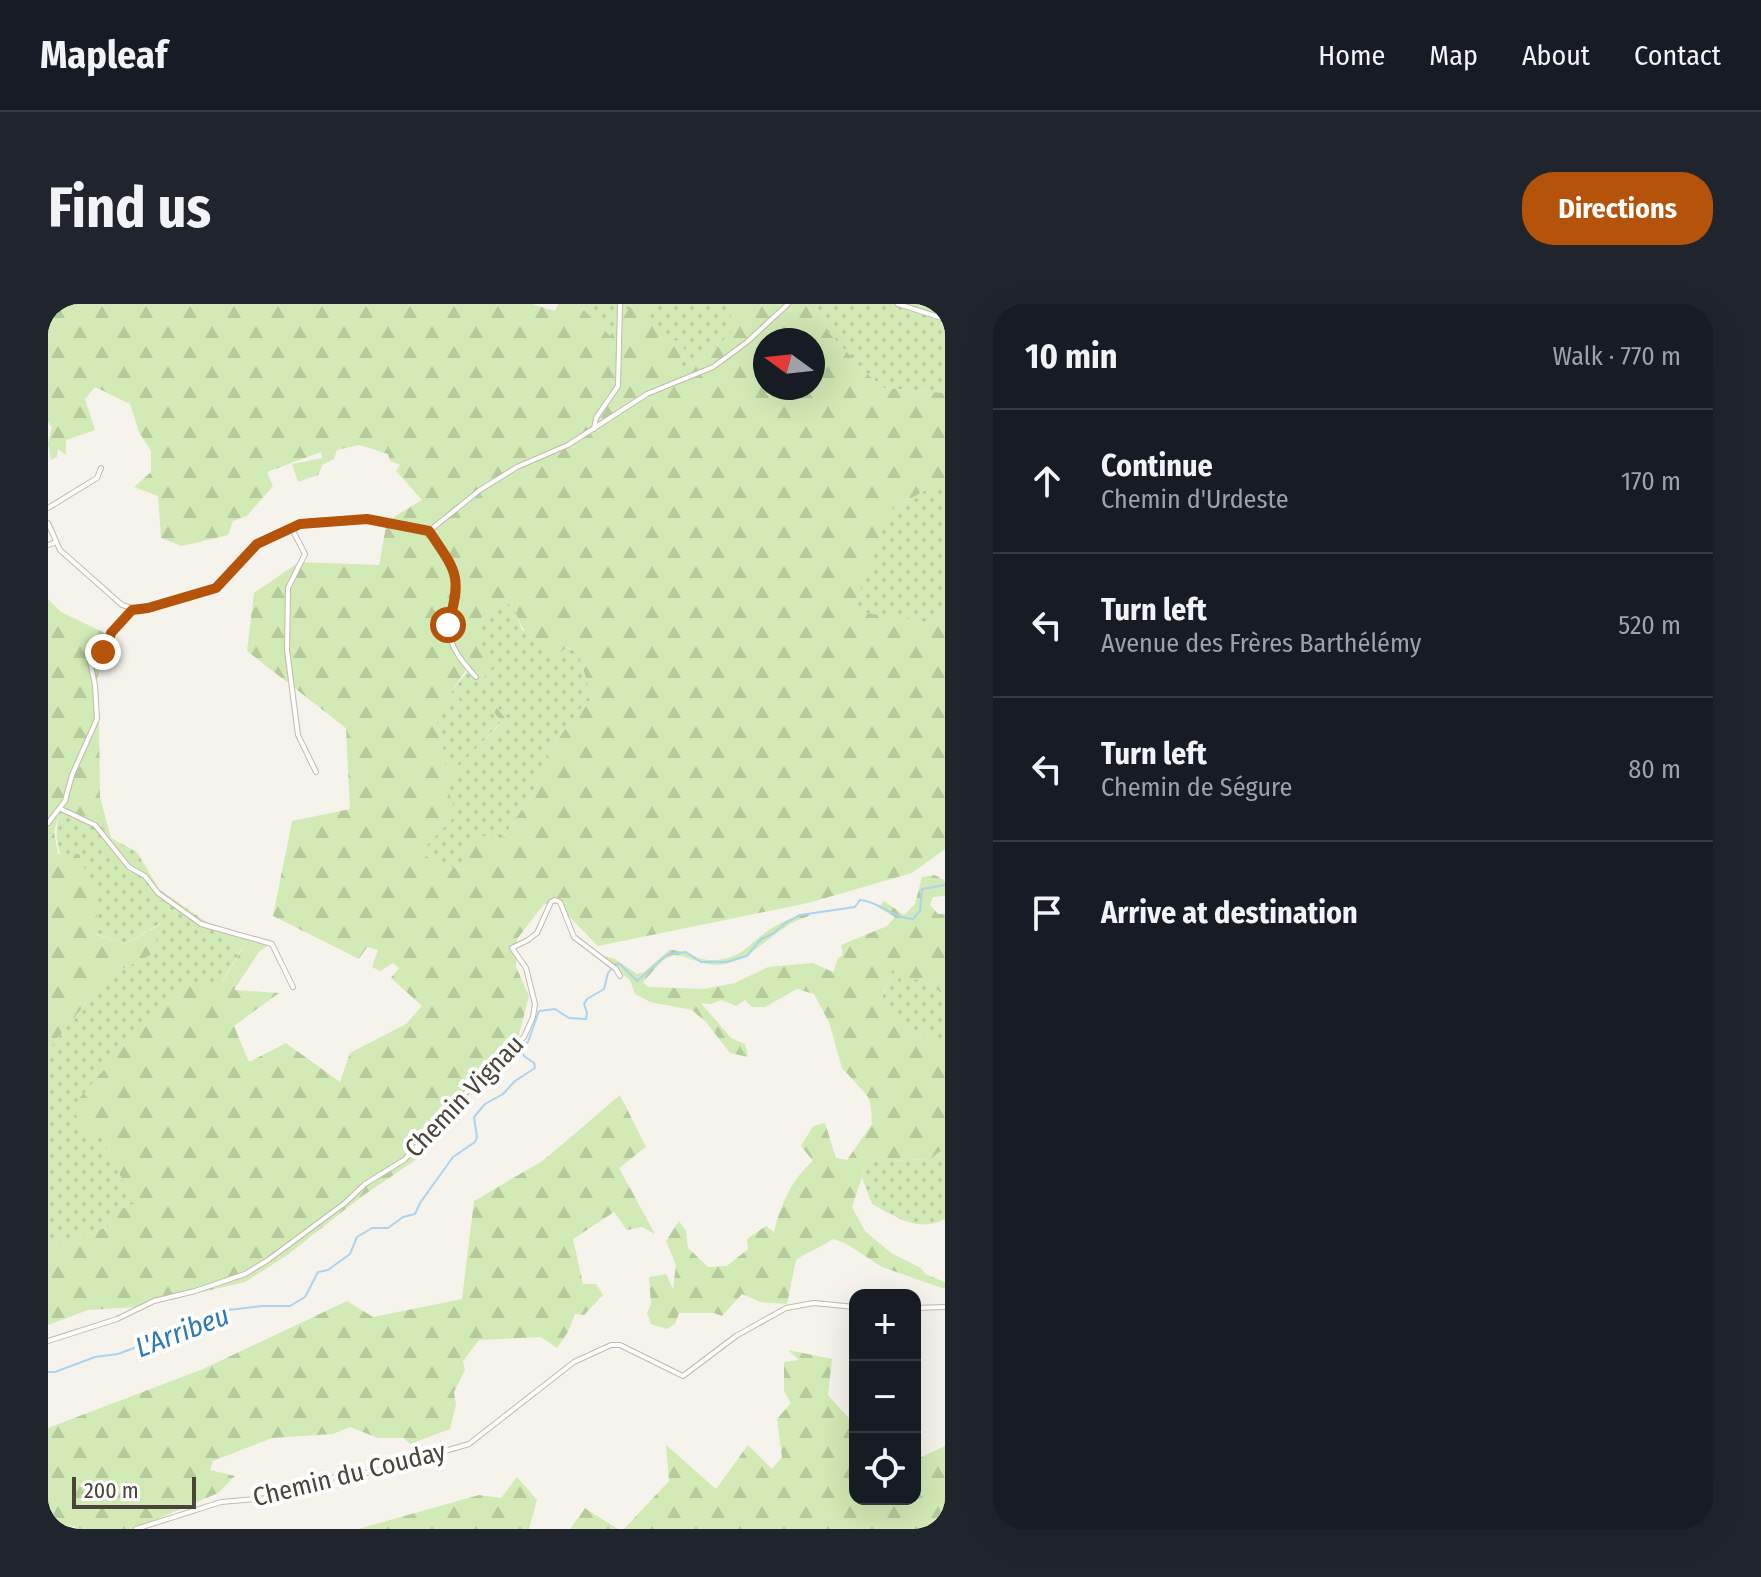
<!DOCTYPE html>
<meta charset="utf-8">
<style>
body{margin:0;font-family:"Fira Sans Condensed",sans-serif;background:#20242c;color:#f1f3f6}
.controls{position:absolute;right:24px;bottom:24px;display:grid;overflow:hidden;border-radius:16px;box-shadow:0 8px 32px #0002}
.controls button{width:72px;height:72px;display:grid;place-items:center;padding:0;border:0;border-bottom:2px solid #363941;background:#171b24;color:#f1f3f6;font:40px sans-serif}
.compass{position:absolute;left:705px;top:24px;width:72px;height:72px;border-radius:50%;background:#171b24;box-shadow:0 8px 32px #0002;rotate:285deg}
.scale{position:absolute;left:24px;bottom:20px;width:124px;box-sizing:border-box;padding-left:8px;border:4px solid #4b4439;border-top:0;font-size:22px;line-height:28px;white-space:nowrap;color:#4b4439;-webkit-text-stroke:6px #fff;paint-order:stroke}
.stop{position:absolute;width:24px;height:24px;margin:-18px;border:6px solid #b45309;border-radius:50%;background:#fff}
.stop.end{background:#b45309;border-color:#fff;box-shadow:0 2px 8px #0008}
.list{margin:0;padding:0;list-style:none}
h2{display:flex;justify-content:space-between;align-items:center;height:104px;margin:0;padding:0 32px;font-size:34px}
h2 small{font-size:26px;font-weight:400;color:#9ea1a6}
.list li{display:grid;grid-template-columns:52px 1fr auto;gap:24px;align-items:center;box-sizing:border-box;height:144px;padding:0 32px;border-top:2px solid #363941}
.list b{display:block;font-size:30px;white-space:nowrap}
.list p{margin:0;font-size:26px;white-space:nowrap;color:#9ea1a6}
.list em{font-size:26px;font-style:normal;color:#9ea1a6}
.icon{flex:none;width:44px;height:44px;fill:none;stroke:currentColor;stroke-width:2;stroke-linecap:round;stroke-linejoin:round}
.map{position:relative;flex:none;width:897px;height:1225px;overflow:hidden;border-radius:32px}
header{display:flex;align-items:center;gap:48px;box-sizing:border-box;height:112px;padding:0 40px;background:#171b24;border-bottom:2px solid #363941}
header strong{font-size:38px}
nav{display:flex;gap:44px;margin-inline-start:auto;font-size:28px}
.intro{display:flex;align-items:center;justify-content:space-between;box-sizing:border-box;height:192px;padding:0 48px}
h1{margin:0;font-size:56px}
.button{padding:20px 36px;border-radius:32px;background:#b45309;color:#fff;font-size:28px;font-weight:700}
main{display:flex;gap:48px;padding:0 48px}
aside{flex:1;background:#171b24;border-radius:32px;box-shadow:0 8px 32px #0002}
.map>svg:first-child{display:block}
.grass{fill:url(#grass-dots)}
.forest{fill:url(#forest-firs);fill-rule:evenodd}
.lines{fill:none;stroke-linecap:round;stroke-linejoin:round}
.stream{stroke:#a9d4f2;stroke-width:2}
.minor-casing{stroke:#c2bbae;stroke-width:6}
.tertiary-casing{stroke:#c2bbae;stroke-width:6}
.minor{stroke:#fff;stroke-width:4}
.tertiary{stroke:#fff;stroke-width:4}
.route{stroke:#b45309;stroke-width:10}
.labels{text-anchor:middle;stroke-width:8;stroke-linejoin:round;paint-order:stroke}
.street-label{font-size:26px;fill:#4b4439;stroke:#fff}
.water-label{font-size:28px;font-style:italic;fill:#2e7ab2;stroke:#fff}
</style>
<header>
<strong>Mapleaf</strong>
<nav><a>Home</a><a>Map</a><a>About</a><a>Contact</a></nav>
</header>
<div class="intro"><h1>Find us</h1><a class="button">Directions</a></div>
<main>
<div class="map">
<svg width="897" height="1225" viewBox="0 0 897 1225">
<defs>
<pattern id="grass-dots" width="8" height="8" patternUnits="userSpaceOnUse" patternTransform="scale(2)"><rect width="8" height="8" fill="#d2eab5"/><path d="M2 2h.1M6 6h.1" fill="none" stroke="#b6ca9c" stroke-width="1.8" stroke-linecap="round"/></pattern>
<pattern id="forest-firs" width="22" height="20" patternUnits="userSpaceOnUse" patternTransform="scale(2)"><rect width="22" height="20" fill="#d2eab5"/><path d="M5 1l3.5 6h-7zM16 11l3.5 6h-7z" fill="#b6ca9c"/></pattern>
</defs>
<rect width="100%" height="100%" fill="#f6f3ec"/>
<path class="grass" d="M 530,0 L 584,0 L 562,32 Z
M 597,0 L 683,0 L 684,29 L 657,53 L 630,66 L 639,30 L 629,37 L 611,33 Z
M 768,0 L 897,0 L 897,89 L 836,84 L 818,69 L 781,29 Z
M 897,175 L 897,310 L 877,318 L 804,307 L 841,207 Z
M 464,299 L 474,326 L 530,348 L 544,394 L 532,405 L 500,449 L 487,486 L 454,535 L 429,531 L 418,565 L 389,561 L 373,547 L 409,510 L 398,484 C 417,471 427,450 446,440 L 449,430 L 460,417 L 440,401 L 454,417 L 411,463 L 397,464 L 394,434 L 388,417 L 404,396 L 414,403 L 416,401 L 403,388 L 434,350 L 434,310 Z
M 12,506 L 44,514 L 63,534 L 89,548 L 111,585 L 160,619 L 219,636 L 219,642 L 174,629 L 174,632 L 196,641 L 173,679 L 54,834 L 87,899 L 66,921 L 0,943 L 0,746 L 60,672 L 103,651 L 113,619 L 77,640 L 46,629 L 50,598 C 22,565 0,553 12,506 Z
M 845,664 L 873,675 L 897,691 L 897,751 L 886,735 L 858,723 L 833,696 Z
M 897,844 L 897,915 C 870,929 848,913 824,900 L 814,874 L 819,858 L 882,855 Z"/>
<path class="forest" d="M 0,0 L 484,0 L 507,7 L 510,0 L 530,0 L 562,32 L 584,0 L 597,0 L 612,33 L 629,37 L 640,29 L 630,66 L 657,53 L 683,29 L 683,0 L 768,0 L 781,29 L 818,69 L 836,84 L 897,89 L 897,175 L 841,207 L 805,307 L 877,318 L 897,310 L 897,545 L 864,569 L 760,599 L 550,642 L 509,600 L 496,600 L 469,635 L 468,663 L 481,692 L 471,731 L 461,748 L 393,821 L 369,855 L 313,893 L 238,952 L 197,978 L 89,1003 L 40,1006 L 0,1021 L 0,943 L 66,921 L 64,910 L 86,899 L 54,834 L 41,830 L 23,804 L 129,681 L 174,678 L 196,642 L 173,632 L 174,628 L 219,642 L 211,648 L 186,686 L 231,689 L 186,722 L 201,758 L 238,739 L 292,778 L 302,749 L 358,720 L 374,702 L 343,674 L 351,664 L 345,659 L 332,667 L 324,663 L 330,646 L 319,643 L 311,655 L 225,612 L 244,517 L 302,505 L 298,424 L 199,347 L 206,289 L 251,258 L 331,261 L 339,217 L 374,196 L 348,167 L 352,161 L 342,157 L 340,150 L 311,141 L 289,146 L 286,155 L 274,161 L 270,171 L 250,178 L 244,160 L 274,154 L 273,148 L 219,168 L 225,182 L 199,212 L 185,217 L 180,231 L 134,242 L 113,234 L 110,192 L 86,183 L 103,168 L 103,147 L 91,128 L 82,100 L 47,83 L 37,95 L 47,126 L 18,136 L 18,151 L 10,145 L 9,153 L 3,156 L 0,139 L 4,123 L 0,118 ZM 717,36 L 765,36 L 765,84 L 717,84 ZM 464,299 C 476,333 480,332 509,351 L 519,343 L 530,348 L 544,394 L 532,405 L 500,449 L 487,486 L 454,535 L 429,531 L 417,535 L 418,565 L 389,561 L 373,547 L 409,510 L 399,484 C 417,471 427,450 446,440 L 449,430 L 460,417 L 443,398 L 440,401 L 454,418 L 411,462 L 398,464 L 394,434 L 388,417 L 404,397 L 415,403 L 416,401 L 403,388 L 418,366 L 435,375 L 446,361 L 434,350 L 434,310 Z
M 0,295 L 13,308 L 61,331 L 47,383 L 51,409 L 52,493 L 63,534 L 44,514 L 12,506 L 6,528 L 10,550 L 31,550 L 50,598 L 47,630 L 77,640 L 115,619 L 103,651 L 60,672 L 0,746 Z
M 887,571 L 897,577 L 897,592 L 885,593 L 882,601 L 890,610 L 897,610 L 897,691 L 873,675 L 853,677 L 851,668 L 845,664 L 833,695 L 858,723 L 886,735 L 897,751 L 897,844 L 882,855 L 819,858 L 804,903 L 817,927 L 843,949 L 873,964 L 877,970 L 897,978 L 897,985 L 834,963 L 797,939 L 785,935 C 773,944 760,947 748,956 L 739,1000 L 712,998 L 694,990 L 674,1012 L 666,1009 L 631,1009 L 627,1020 L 619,1025 L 603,1020 L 599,1009 L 603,1000 L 601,973 L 618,970 L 625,985 L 628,961 L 618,937 L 631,917 L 638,927 L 640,944 L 660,963 L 679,962 L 700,945 L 699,935 L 718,922 L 726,928 C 732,903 744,874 765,857 L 753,842 L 765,822 L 777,819 L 788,854 L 799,856 L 824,820 C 823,812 824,800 820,793 C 818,790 797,767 794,764 L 781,718 L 766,690 L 749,685 L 717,703 L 704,703 L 697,696 L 688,702 L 673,696 L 663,700 L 653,699 L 683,734 L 697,740 L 700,753 L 682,749 L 658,718 L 644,706 L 602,698 L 587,690 L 582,676 L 555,655 L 556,652 L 567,655 L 589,670 L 596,668 L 621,646 C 641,646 646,656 663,656 C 684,656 694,649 708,636 C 722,623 741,614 759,609 L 761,612 C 730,621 714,646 687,657 C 658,670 636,646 622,652 C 613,656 602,671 595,678 L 600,683 L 656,685 L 687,679 L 720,663 L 765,659 L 785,668 L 790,654 L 795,651 L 793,641 L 839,622 L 847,613 L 831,604 L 836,597 L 856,611 L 867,600 L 874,573 Z
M 572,791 L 598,843 L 571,864 L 607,930 L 594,923 L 579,926 L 566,908 L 525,935 L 535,980 L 548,980 L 555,991 L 536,1011 L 527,1010 L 520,1028 L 509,1044 L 493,1033 L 431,1036 L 415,1057 L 417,1066 L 406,1088 L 408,1101 L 402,1125 L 362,1140 L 356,1134 L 330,1134 L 302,1123 L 285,1130 L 224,1134 L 165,1157 L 162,1166 L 187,1172 L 170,1189 L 86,1225 L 28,1225 L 27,1222 L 0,1225 L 0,1124 L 155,1065 L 299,997 L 325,1013 L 414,995 L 426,897 L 496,856 Z
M 740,1046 L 784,1055 L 780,1091 L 807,1121 L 807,1195 L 867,1195 L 867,1156 L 897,1142 L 897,1225 L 576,1225 L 621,1177 L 618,1141 L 668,1185 L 700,1141 L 724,1165 L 734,1153 L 729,1115 L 743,1099 L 736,1087 L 736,1058 L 751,1056 Z
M 469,1173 L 489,1196 L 481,1225 L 310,1225 L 431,1191 L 453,1194 Z
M 537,1204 L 541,1207 L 570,1225 L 522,1225 Z"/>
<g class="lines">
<path class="stream" d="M 0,1068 L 7,1068 L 47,1053 L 70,1050 L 99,1039 L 128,1036 L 133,1022 L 140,1018 L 153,1018 L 172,1007 L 214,1002 L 242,1002 L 257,993 L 270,968 L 280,966 L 302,950 L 309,933 L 324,924 L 340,924 L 355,913 L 367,910 L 372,899 L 405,853 L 427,838 L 429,833 L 426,813 L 437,800 L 455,790 L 467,777 L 487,764 L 486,759 L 476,752 L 473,746 L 475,741 L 480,738 L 491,707 L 507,705 L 521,714 L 538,715 L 539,709 L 536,700 L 539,695 L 556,685 L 560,669 L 567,660 L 572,660 L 589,677 L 620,650 L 638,648 L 653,658 L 678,658 L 699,652 L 713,635 L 726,629 L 737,619 L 752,611 L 807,603 L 812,596 C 831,597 846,615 865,615 L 872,607 L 874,585 L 897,581"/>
<g class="minor-casing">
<path id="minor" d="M 546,125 L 548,114 L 570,82 L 572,0
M 0,204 L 49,174 L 53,164
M 243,223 L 257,250 L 240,284 L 239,346 L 250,431 L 268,468
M 381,227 C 389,238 401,251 405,263 C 413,283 403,300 401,319 C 398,339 415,359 428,373
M 0,241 L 6,239
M 13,505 L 47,521 L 81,563 L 97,572 L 110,589 L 153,620 L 224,640 L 245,683
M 0,519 L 17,497 L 24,471 L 49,415 L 47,381 L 40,348 L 55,348 L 59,344 L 63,329 L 84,306
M 867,1004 L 897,1003
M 0,1037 L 69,1015 L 106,997 L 147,987 L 197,970 L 220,956 L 297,899 L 317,880 L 356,856 L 425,781 L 476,733 L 485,713 L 487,700 L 478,664 L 464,644 L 480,636 L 489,629 L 503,598 L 507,596 L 512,598 L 526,633 L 568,665 L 572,672
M 88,1225 L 173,1198 L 221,1194 L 256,1185 L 275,1175 L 325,1168 L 421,1140 L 526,1058 L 563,1041 L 572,1041 L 635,1072 L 688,1032 L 738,1004 L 766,999 L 807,1003"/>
</g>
<g class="tertiary-casing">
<path id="tertiary" d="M 850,0 L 897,15
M 0,10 L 6,0
M 0,219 L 12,246 L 74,301 L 91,306 L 168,284 L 209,240 L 226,230 L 262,217 L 319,215 L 381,227 L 432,186 L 469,163 L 520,141 L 599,90 L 665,63 L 699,38 L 740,0"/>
</g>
<use href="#minor" class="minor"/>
<use href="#tertiary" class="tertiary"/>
</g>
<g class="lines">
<path class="route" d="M 55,348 L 59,344 L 63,329 L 84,306 L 100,304 L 168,284 L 209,240 L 252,220 L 319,215 L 381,227 C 408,267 415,272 400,321"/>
</g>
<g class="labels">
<g class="street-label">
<text transform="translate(416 792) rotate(-46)" y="9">Chemin Vignau</text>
<text transform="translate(301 1170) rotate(-14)" y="9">Chemin du Couday</text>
</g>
<g class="water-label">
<text transform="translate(134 1027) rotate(-21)" y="10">L'Arribeu</text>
</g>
</g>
</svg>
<div class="controls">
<button>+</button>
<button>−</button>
<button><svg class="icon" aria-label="locate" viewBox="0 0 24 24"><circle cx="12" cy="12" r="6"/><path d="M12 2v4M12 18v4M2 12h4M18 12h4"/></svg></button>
</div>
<svg class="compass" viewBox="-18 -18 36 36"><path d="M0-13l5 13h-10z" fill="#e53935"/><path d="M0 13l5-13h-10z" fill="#9ea1a6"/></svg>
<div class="scale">200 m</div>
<div class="stop" style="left:400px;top:321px"></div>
<div class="stop end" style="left:55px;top:348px"></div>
</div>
<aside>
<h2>10 min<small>Walk · 770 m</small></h2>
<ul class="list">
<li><svg class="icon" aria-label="ahead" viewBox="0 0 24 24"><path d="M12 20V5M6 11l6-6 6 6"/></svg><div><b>Continue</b><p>Chemin d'Urdeste</p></div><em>170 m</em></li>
<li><svg class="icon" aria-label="left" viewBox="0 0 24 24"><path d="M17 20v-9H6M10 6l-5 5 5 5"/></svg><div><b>Turn left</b><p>Avenue des Frères Barthélémy</p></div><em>520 m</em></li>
<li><svg class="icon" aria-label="left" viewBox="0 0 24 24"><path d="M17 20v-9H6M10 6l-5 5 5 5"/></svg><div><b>Turn left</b><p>Chemin de Ségure</p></div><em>80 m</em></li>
<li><svg class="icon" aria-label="arrive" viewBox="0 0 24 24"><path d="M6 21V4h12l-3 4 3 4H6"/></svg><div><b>Arrive at destination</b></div></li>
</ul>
</aside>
</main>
